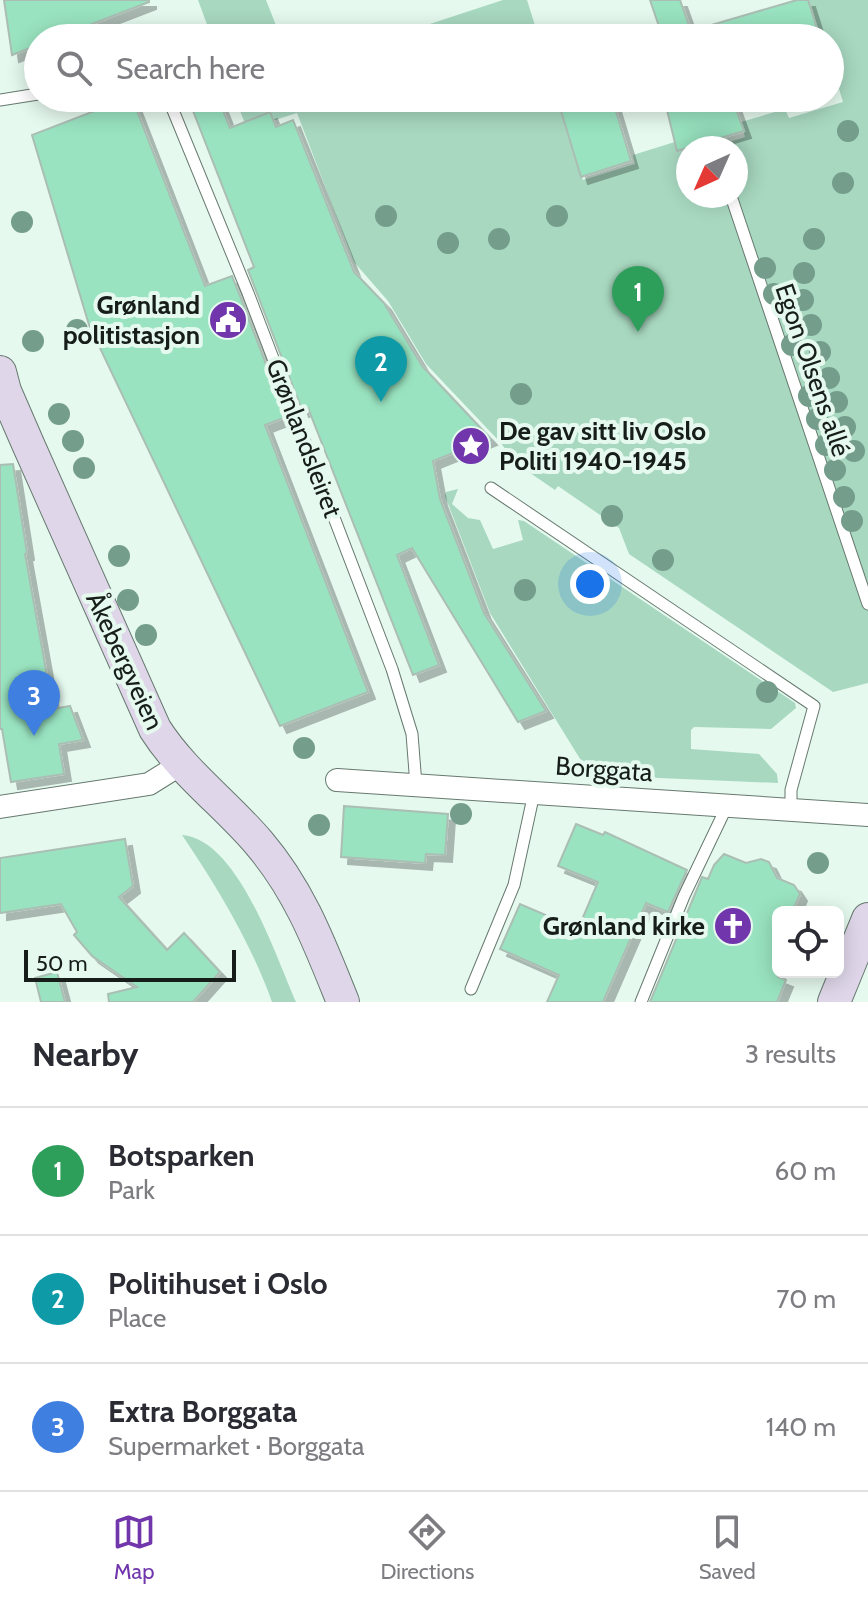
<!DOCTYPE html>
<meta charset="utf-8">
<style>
body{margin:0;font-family:Cabin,sans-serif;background:#f2f2f3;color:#2b2b33}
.controls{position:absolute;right:24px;bottom:24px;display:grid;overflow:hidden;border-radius:12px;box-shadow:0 4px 20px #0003}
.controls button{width:72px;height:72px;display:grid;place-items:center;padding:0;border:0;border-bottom:2px solid #e1e1e2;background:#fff;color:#2b2b33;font:40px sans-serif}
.compass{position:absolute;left:676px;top:136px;width:72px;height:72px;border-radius:50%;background:#fff;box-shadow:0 4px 20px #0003;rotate:225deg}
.scale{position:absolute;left:24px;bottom:20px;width:212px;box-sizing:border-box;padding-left:8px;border:4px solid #171e1a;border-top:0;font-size:22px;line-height:28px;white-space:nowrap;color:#171e1a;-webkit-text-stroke:6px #e5f9ee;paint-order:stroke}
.you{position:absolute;left:590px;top:584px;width:28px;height:28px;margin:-20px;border:6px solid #fff;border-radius:50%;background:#1a73e8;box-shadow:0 0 0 12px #1a73e833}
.badge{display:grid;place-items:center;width:52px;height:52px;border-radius:50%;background:#7136ac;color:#fff;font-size:26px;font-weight:700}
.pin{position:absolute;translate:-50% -66px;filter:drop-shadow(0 2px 4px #0008)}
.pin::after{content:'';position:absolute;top:42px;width:28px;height:24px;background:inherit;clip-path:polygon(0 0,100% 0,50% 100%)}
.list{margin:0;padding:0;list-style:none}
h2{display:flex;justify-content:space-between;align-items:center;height:104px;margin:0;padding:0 32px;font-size:34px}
h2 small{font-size:26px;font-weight:400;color:#7c7c81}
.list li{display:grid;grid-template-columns:52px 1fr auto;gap:24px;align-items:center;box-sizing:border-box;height:128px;padding:0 32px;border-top:2px solid #e1e1e2}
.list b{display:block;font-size:30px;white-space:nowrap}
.list p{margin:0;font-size:26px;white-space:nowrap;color:#7c7c81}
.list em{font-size:26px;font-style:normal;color:#7c7c81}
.icon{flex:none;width:44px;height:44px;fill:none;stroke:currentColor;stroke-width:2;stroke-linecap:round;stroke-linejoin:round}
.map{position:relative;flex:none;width:868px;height:1002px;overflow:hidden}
.search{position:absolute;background:#fff;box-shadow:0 4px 20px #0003;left:24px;right:24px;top:24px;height:88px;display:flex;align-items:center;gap:20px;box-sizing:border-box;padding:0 28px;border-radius:44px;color:#7c7c81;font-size:30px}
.sheet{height:488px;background:#fff}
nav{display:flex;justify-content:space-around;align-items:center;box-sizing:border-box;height:112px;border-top:2px solid #e1e1e2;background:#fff;font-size:22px;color:#7c7c81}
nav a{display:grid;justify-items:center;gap:4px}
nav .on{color:#7136ac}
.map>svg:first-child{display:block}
.green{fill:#a8d8c0}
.building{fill:#99e3c0;stroke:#abbeb4;stroke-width:2;filter:url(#shadow)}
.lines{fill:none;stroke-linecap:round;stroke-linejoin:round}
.lane-casing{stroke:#67796f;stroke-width:13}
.street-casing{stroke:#67796f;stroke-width:24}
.secondary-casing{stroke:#67796f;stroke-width:34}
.lane{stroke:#fff;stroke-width:11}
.street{stroke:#fff;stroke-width:22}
.secondary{stroke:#dfd7e9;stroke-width:32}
.tree{fill:#749d8c}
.labels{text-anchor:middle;stroke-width:8;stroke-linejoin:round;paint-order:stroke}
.poi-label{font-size:26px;font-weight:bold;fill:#171e1a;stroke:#e5f9ee;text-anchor:end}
.street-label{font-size:26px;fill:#171e1a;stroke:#e5f9ee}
</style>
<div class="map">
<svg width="868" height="1002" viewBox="0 0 868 1002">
<defs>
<filter id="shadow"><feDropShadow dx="7" dy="7" stdDeviation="0" flood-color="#0004"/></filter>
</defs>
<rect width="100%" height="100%" fill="#e5f9ee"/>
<path class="green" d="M 198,0 L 266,0 L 281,38 L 212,38 Z
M 503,0 L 527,0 L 539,38 L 387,38 Z
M 807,0 L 868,0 L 868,683 L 833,692 L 629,554 L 619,528 L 558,486 L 555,490 L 517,464 L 500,442 L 426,364 L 388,301 L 354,262 L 297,113 L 247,129 L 235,98 L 557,98 L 583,180 L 635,164 L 633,155 L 678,141 L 682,155 L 688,153 L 688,196 L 736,196 L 736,148 L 706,148 L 704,140 L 720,135 L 723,144 L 745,137 L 741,122 L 785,109 L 789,118 L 843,102 L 830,59 L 830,38 L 824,38 L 822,32 L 817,33 Z
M 458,489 L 452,504 L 468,518 L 480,520 L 493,549 L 523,540 L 518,520 L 524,521 L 795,703 L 796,708 L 771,729 L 694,727 L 691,730 L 691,749 L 759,754 L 777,774 L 778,783 L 590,775 L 490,613 L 445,496 L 446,492 Z
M 182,835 C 238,839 276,957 296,1002 L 272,1002 C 252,945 216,885 182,835 Z"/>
<path class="building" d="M 4,0 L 149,0 L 149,2 L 56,38 L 38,38 L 38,45 L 12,55 Z
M 650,0 L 680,0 L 691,31 L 797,0 L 808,0 L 820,38 L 663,38 Z
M 128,98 L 132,98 L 205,286 L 232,276 L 240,296 L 286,417 L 265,425 L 368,692 L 280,726 L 89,325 L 32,135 Z
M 188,98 L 218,98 L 230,128 L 270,112 L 276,127 L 293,120 L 354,272 L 384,303 L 422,366 L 490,438 L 433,461 L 440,499 L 484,613 L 546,711 L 518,722 L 412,548 L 397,555 L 439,665 L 413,675 L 308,408 L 302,410 L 248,270 L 254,267 Z
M 603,98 L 612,98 L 631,161 L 581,177 L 561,111 Z
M 664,98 L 732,98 L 744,131 L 677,151 Z
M 13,464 L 27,553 L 25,554 L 53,709 L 70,706 L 83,740 L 59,744 L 64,774 L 11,782 L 2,729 L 0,729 L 0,465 Z
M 344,806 L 448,814 L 445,855 L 426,854 L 425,863 L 341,857 Z
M 576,824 L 603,835 L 605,832 L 687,870 L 668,912 L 646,903 L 603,1002 L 547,1002 L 559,975 L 500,949 L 520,904 L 578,929 L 598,882 L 558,866 Z
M 125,839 L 133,886 L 119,897 L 167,950 L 184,933 L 220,972 L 193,1002 L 109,1002 L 108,994 L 137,987 L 92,956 L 74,935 L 77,932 L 61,904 L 0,913 L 0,858 Z
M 724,854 L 746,863 L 761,859 L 769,862 L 777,878 L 794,885 L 800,894 L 792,912 L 778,912 L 778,977 L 786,980 L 777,1002 L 650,1002 L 702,877 L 708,879 L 714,865 Z
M 57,972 L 65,1002 L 41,1002 L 35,978 Z"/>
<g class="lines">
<g class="lane-casing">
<path id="lane" d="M 116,38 L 122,35 L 138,38
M 168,98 L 248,293 L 392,669 L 412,734 L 416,785
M 0,100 L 38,94
M 731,196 L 868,604
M 491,488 L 814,706 L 791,790 L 791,809
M 471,989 L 514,885 L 534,793
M 641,1002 L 684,896 L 727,806"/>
</g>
<g class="street-casing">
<path id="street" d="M 337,780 L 868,815
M 0,807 L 149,784 L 181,764"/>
</g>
<g class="secondary-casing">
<path id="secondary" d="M 0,372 L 5,391 L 28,444 L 155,729 C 183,773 226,804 259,843 C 300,891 320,945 343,1002
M 834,1002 L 868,919"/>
</g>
<use href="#lane" class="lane"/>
<use href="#street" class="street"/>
<use href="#secondary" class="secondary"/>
</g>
<g class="tree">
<circle cx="848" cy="131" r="11"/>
<circle cx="843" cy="183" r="11"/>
<circle cx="386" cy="216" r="11"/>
<circle cx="557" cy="216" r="11"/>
<circle cx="22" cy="222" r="11"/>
<circle cx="499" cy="239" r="11"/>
<circle cx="814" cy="239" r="11"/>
<circle cx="448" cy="243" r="11"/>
<circle cx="765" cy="268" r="11"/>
<circle cx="804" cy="273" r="11"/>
<circle cx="774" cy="294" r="11"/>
<circle cx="803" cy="300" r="11"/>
<circle cx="811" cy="325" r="11"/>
<circle cx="77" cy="330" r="11"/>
<circle cx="33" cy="341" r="11"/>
<circle cx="792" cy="345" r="11"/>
<circle cx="820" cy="352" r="11"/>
<circle cx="829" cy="378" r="11"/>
<circle cx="521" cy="394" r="11"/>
<circle cx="809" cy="396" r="11"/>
<circle cx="837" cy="402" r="11"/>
<circle cx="59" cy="414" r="11"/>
<circle cx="817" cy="419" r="11"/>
<circle cx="845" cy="427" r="11"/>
<circle cx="73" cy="441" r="11"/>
<circle cx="826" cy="445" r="11"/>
<circle cx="854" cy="451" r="11"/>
<circle cx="581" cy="460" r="11"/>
<circle cx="84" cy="468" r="11"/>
<circle cx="835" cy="470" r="11"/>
<circle cx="844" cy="497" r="11"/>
<circle cx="612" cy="516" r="11"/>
<circle cx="852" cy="521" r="11"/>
<circle cx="119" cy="556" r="11"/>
<circle cx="663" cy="560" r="11"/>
<circle cx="525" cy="590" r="11"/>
<circle cx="128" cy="600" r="11"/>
<circle cx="146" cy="635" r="11"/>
<circle cx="767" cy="692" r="11"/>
<circle cx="304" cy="748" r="11"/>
<circle cx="461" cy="814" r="11"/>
<circle cx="319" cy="825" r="11"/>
<circle cx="818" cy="863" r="11"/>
</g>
<defs>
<g id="civic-disc" transform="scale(2)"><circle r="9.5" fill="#7136ac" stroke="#e5f9ee"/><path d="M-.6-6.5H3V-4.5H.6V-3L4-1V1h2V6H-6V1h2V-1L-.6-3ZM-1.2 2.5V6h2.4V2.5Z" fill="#fff"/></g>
<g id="sight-disc" transform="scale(2)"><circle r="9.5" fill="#7136ac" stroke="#e5f9ee"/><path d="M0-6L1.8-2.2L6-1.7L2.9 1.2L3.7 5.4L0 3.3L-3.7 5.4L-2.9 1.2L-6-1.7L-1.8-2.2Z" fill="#fff"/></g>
<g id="church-disc" transform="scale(2)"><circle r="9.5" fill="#7136ac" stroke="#e5f9ee"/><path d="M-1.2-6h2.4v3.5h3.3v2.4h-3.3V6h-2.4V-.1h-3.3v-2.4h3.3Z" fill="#fff"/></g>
</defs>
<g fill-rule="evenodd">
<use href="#civic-disc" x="228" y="320"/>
<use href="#sight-disc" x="471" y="446"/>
<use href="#church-disc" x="733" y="926"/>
</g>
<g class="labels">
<g class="poi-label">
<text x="200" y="314">Grønland<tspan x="200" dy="30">politistasjon</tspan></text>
<text x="499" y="440" text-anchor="start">De gav sitt liv Oslo<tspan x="499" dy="30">Politi 1940-1945</tspan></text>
<text x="705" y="935">Grønland kirke</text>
</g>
<g class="street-label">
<text transform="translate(813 370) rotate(71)" y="9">Egon Olsens allé</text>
<text transform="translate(304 438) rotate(69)" y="9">Grønlandsleiret</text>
<text transform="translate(125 661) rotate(65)" y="9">Åkebergveien</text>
<text transform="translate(604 769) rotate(4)" y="9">Borggata</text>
</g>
</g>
</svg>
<div class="controls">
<button><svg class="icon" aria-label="locate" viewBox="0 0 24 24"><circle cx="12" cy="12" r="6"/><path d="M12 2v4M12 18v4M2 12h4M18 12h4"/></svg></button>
</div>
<svg class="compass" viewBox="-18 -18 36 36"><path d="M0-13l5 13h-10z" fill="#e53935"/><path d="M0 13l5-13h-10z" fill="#7c7c81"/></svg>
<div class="scale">50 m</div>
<div class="you"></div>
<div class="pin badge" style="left:638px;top:332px;background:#2e9e5b">1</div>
<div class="pin badge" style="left:381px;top:402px;background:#0f9aa8">2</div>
<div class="pin badge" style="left:34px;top:736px;background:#3f7fe0">3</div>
<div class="search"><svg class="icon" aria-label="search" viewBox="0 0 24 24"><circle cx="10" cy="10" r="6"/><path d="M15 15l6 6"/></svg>Search here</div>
</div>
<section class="sheet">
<h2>Nearby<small>3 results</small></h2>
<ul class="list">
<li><span class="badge" style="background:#2e9e5b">1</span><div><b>Botsparken</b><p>Park</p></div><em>60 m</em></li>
<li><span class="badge" style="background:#0f9aa8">2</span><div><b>Politihuset i Oslo</b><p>Place</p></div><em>70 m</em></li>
<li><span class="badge" style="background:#3f7fe0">3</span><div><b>Extra Borggata</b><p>Supermarket · Borggata</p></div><em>140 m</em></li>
</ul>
</section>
<nav>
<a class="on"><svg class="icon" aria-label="map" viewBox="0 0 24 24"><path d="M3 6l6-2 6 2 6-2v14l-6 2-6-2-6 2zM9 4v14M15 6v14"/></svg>Map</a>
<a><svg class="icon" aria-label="directions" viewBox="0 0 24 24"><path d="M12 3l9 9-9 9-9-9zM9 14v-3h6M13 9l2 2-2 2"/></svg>Directions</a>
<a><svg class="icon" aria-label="saved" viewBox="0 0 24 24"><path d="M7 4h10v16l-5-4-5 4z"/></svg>Saved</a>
</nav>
